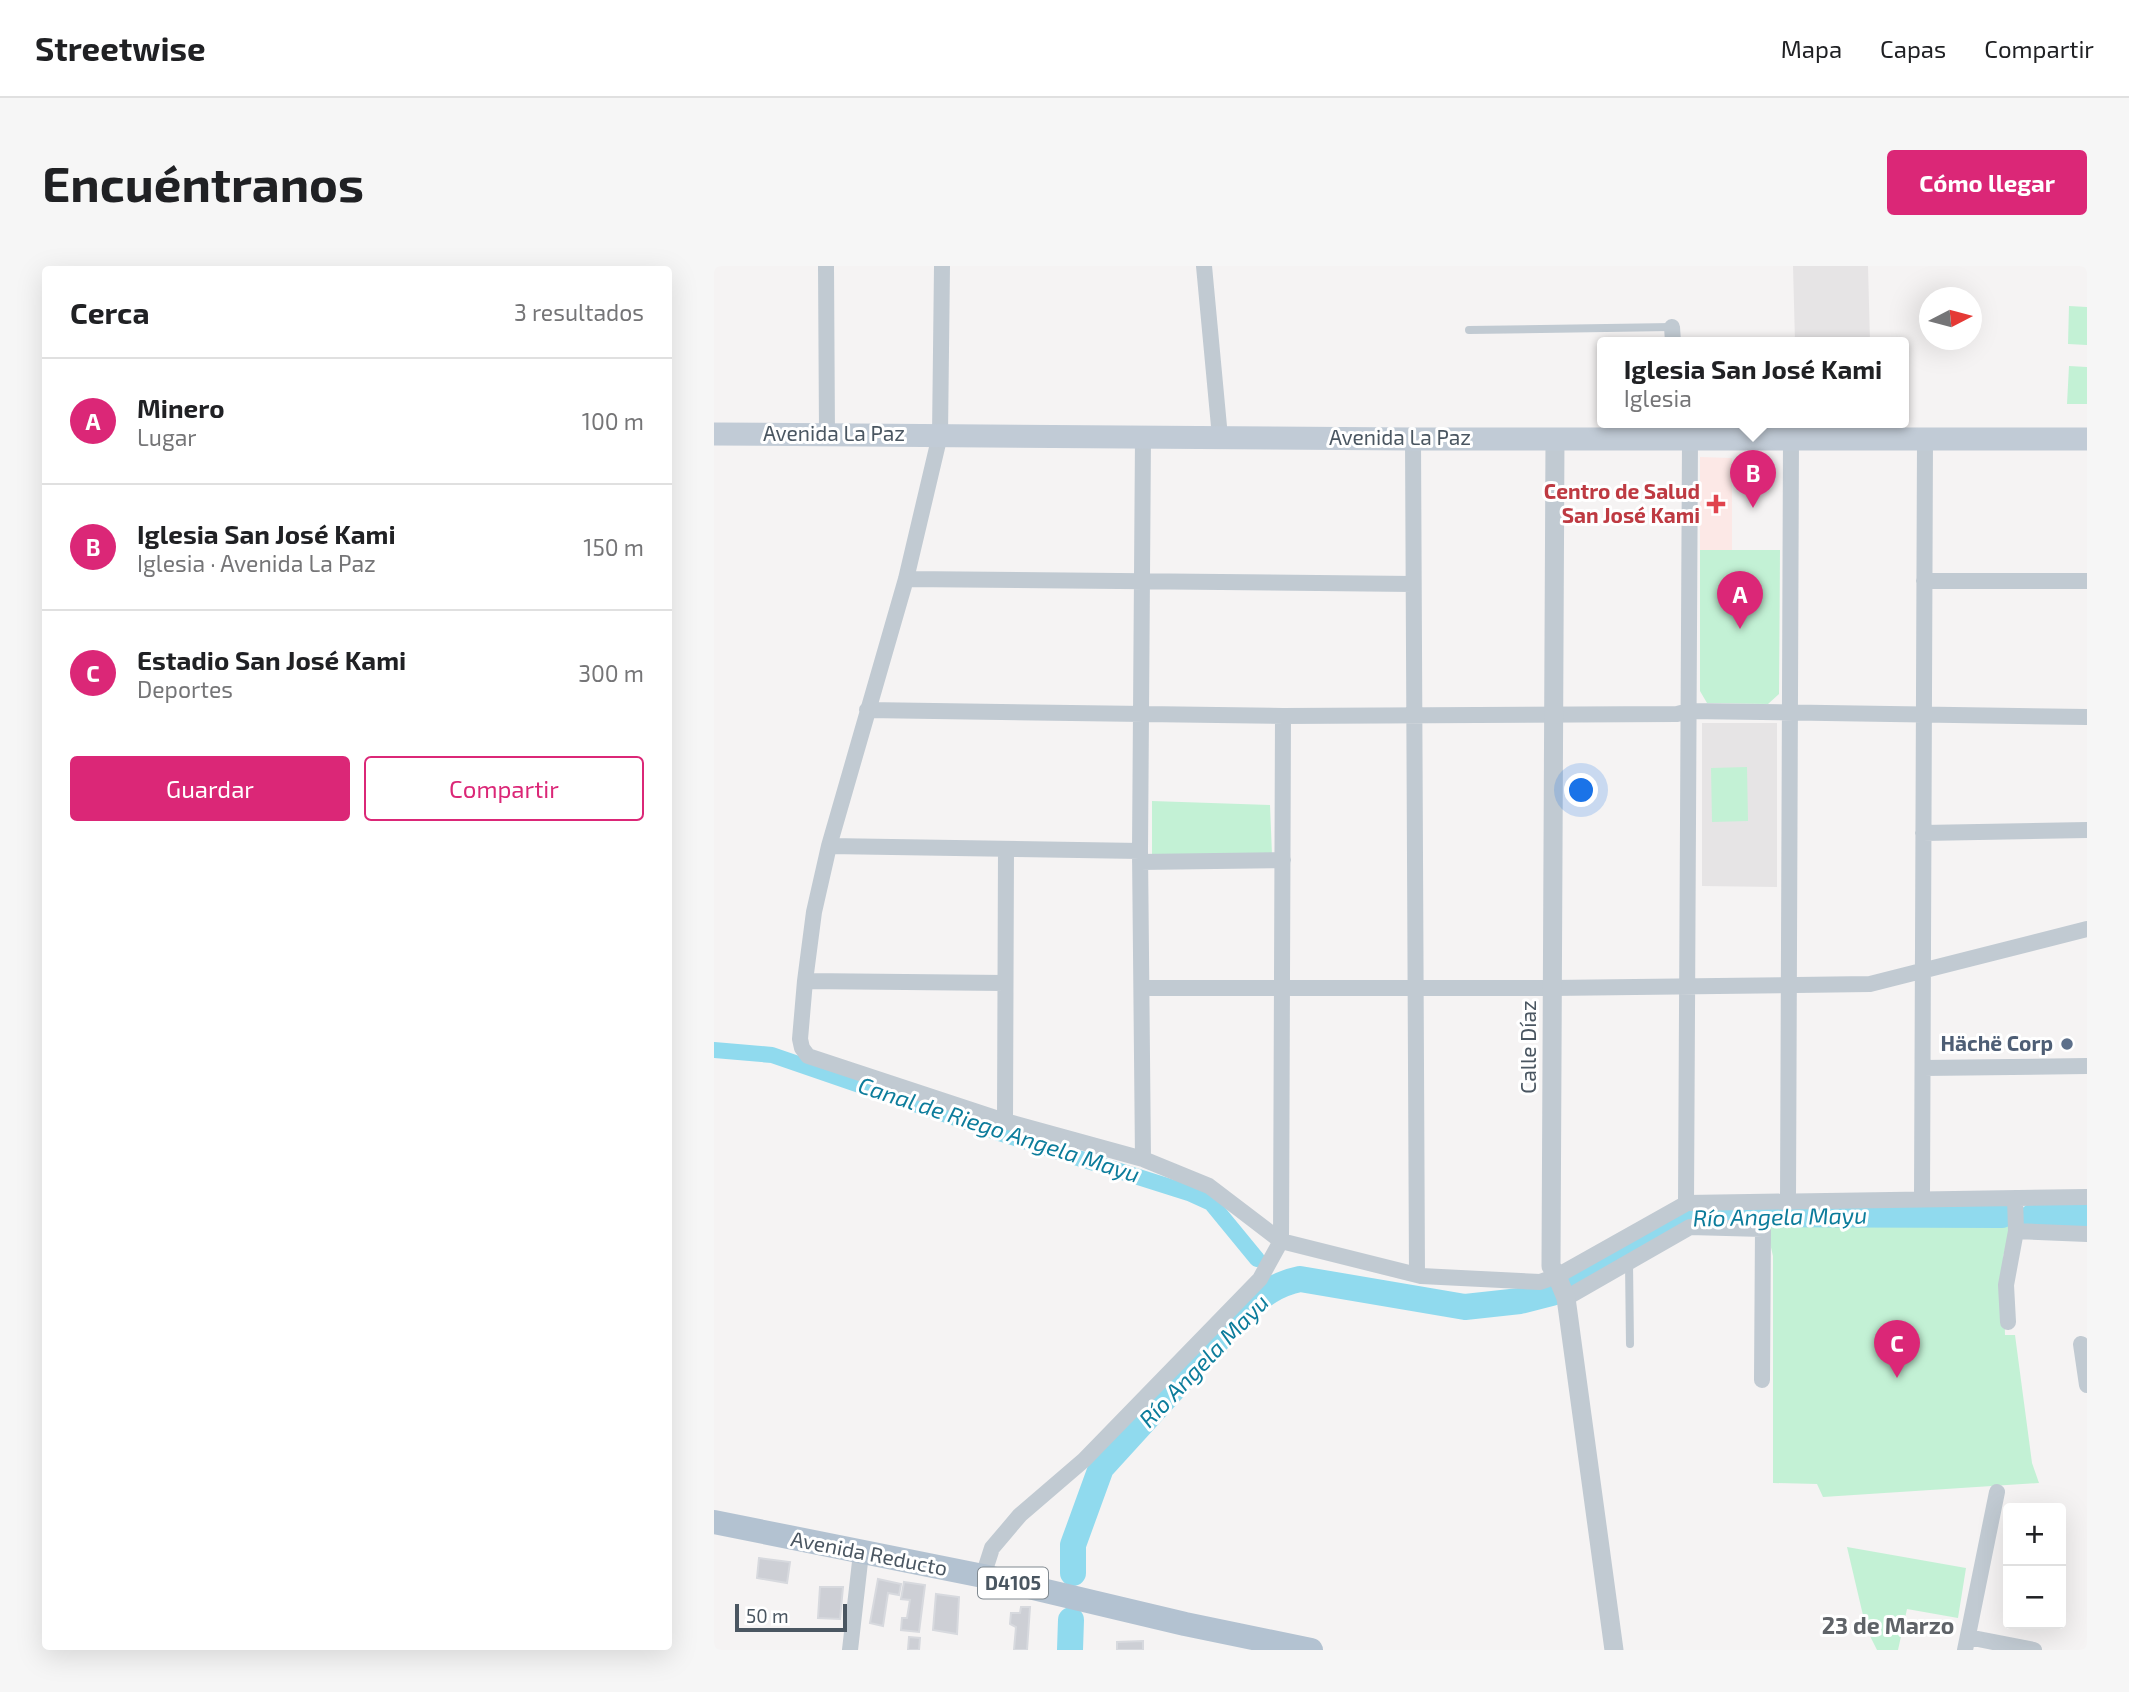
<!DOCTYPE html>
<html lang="es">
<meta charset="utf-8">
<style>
body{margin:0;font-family:"Exo 2",sans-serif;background:#f6f6f6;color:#202124}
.controls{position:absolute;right:21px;bottom:21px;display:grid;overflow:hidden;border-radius:7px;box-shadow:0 7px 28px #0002}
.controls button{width:63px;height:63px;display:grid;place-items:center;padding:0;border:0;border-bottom:2px solid #e0e0e0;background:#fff;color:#202124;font:35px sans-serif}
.compass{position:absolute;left:1205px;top:21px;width:63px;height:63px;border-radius:50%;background:#fff;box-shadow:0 7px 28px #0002;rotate:84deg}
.scale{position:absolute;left:21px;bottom:18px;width:112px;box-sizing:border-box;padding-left:7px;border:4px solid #4a5661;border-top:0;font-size:19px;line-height:24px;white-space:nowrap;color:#4a5661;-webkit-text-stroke:5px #fff;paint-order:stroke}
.you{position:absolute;left:868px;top:525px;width:24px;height:24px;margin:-18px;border:5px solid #fff;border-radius:50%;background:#1a73e8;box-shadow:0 0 0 10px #1a73e833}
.badge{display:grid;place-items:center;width:46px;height:46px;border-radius:50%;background:#db2777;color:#fff;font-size:23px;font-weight:700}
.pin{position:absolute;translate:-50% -58px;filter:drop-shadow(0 2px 4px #0008)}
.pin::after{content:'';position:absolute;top:37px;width:24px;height:21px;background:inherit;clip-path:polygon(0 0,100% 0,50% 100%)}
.popup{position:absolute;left:883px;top:71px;width:312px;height:91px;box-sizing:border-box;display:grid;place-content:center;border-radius:7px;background:#fff;filter:drop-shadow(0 2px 5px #0005);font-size:23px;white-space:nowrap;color:#757577}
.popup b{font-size:26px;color:#202124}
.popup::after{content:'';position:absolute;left:50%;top:100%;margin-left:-14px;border:14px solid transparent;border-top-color:#fff}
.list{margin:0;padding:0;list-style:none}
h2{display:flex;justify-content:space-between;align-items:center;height:91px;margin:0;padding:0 28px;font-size:30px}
h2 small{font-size:23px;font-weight:400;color:#757577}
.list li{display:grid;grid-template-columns:46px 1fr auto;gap:21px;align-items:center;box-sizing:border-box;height:126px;padding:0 28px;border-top:2px solid #e0e0e0}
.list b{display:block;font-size:26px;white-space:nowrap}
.list p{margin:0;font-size:23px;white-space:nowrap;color:#757577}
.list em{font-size:23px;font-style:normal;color:#757577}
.actions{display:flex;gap:14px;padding:21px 28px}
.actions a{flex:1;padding:16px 0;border:2px solid #db2777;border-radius:7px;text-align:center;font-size:24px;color:#db2777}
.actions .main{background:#db2777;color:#fff}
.map{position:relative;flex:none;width:1373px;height:1384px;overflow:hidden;border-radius:7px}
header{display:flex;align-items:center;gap:42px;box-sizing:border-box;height:98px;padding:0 35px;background:#fff;border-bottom:2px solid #e0e0e0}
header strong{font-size:33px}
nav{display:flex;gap:38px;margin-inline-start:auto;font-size:24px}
.intro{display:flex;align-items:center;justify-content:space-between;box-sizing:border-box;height:168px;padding:0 42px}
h1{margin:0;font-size:49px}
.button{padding:18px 32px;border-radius:7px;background:#db2777;color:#fff;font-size:24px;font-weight:700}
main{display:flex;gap:42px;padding:0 42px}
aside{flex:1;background:#fff;border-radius:7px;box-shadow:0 7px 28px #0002}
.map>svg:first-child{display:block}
.education{fill:#e6e4e5}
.medical{fill:#fce8e6}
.green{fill:#c3f1d5}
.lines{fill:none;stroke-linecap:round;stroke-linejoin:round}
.canal{stroke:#90daee;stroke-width:16}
.river{stroke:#90daee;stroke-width:26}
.building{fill:#cdcfd5;stroke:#d7d9de;stroke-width:2}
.service{stroke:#c1cad2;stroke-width:8}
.minor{stroke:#c1cad2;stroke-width:16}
.tertiary{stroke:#c1cad2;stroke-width:19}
.secondary{stroke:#c1cbd6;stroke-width:23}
.primary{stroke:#b3c2d1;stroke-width:24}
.health-dot{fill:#e0444e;stroke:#fff;stroke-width:2.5}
.service-dot{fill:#5c6f8a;stroke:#fff;stroke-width:2.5}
.labels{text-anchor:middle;stroke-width:6;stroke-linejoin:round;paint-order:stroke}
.shield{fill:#fff;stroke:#808990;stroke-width:2}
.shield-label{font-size:19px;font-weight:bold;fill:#4a5661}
.street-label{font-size:21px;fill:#4a5661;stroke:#fff}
.health-label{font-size:21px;font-weight:bold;fill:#be3a42;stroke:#fff;text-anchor:end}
.service-label{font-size:21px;font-weight:bold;fill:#4e5e75;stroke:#fff;text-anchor:end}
.water-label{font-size:23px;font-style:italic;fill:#0c7c9b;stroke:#fff}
.neighbourhood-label{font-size:23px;font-weight:bold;fill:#5f6368;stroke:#fff}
</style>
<header>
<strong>Streetwise</strong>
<nav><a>Mapa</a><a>Capas</a><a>Compartir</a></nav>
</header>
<div class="intro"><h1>Encuéntranos</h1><a class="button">Cómo llegar</a></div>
<main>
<aside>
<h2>Cerca<small>3 resultados</small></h2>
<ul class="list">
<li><span class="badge">A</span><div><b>Minero</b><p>Lugar</p></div><em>100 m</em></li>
<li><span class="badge">B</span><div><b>Iglesia San José Kami</b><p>Iglesia · Avenida La Paz</p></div><em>150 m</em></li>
<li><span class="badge">C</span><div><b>Estadio San José Kami</b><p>Deportes</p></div><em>300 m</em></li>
</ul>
<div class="actions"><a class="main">Guardar</a><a>Compartir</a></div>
</aside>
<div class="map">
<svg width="1373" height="1384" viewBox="0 0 1373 1384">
<rect width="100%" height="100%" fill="#f5f3f3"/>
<path class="education" d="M 1079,0 L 1154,0 L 1156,76 L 1081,76 Z
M 988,457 L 1063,457 L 1063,621 L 988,620 Z"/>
<path class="medical" d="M 986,191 L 1018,192 L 1018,284 L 986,284 Z"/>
<path class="green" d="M 1355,40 L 1373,41 L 1373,79 L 1354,78 Z
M 1355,100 L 1373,101 L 1373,138 L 1353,138 Z
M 986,284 L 1066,284 L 1065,428 L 1054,438 L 993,437 L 986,425 Z
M 1033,501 L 1034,555 L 998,556 L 997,502 Z
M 438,535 L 556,539 L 558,589 L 438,588 Z
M 1296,939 L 1296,964 L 1289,991 L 1291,1069 L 1301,1069 L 1318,1197 L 1325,1217 L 1109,1231 L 1103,1218 L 1059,1217 L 1059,990 L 1052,960 L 1037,954 L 1036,940 Z
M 1133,1281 L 1252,1302 L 1244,1352 L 1193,1343 L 1184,1384 L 1163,1384 L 1152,1362 Z"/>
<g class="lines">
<path class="canal" d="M 0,784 L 58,789 L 279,865 L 475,927 L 497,937 L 543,993"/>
<path class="river" d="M 1318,951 L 1373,951
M 860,1015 L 976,948 L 1288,949
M 359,1307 L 359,1279 L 387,1202 L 530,1045 C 548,1029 562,1018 586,1013 L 751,1041 L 806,1035 L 838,1027
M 356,1384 L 357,1354"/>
</g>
<path class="building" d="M 45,1292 L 76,1296 L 73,1317 L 43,1312 Z
M 164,1313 L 187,1318 L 185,1329 L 174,1327 L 169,1360 L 156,1357 Z
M 190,1316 L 211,1319 L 205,1366 L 187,1364 L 188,1352 L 193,1352 L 196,1334 L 187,1333 Z
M 106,1321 L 129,1321 L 126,1353 L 104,1352 Z
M 222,1328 L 245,1331 L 243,1368 L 219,1364 Z
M 307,1341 L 316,1341 L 313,1384 L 300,1384 L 302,1361 L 296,1358 L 297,1347 L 306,1347 Z
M 195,1371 L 206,1372 L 205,1384 L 194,1384 Z
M 429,1375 L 429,1384 L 403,1384 L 403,1376 Z"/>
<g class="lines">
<path class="service" d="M 755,64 L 958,61
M 915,997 L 916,1078"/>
<path class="minor" d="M 112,0 L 113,168
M 228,0 L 226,169 L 192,313 L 115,580 L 100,646 L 91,715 L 86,773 L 88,782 L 94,790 L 291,855 L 429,893 L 495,920 L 567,975 L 707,1010 L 826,1016 L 843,1010 L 973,937 L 1373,931
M 490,0 L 506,171
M 958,61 L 959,76
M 429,171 L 426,585 L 429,893
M 699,173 L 703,1009
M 192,313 L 699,318
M 1210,315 L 1373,315
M 153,444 L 569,450 L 963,448 L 975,445 L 1373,451
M 1209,567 L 1373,564
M 115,580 L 426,585
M 426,596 L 569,594
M 91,715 L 291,717
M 428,722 L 838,722 L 1156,718 L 1373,663
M 1209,802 L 1373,800
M 291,855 L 292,583
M 1208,933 L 1211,174
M 1074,935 L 1077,173
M 972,937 L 976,173
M 1302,965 L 1373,968
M 852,1032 L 976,961 L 1049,963 L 1048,1114
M 1294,1056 L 1292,1019 L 1302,965 L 1301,932
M 1367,1078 L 1373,1119
M 269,1310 L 278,1282 L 306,1249 L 370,1194 L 546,1013 L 567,975 L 569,450
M 1254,1371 L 1320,1384
M 136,1384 L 147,1287
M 1251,1384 L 1283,1226"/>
<path class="tertiary" d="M 841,172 L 837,1000 L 843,1010 L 852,1032 L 900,1384"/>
<path class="secondary" d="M 0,168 L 699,173 L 1373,173"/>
<path class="primary" d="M 0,1256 L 269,1310 L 471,1358 L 597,1384"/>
</g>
<path class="health-dot" d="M998.5 227.5h7v7h7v7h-7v7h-7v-7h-7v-7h7z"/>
<circle class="service-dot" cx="1353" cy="778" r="7"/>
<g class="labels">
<rect class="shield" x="264" y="1301.5" width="70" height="31" rx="5"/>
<g class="shield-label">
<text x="299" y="1324">D4105</text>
</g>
<g class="street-label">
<text x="120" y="175">Avenida La Paz</text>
<text x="686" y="179">Avenida La Paz</text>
<text transform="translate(815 781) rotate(-90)" y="7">Calle Díaz</text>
<text transform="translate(155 1288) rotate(11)" y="7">Avenida Reducto</text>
</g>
<g class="health-label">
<text x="986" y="233">Centro de Salud<tspan x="986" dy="24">San José Kami</tspan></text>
</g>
<g class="service-label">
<text x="1339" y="785">Hächë Corp</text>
</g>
<g class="water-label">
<text transform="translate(285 864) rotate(18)" y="8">Canal de Riego Angela Mayu</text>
<text transform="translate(1066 951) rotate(-1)" y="8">Río Angela Mayu</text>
<text transform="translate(490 1095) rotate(-46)" y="8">Río Angela Mayu</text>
</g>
<g class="neighbourhood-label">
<text x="1174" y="1368">23 de Marzo</text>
</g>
</g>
</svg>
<div class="controls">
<button>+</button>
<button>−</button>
</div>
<svg class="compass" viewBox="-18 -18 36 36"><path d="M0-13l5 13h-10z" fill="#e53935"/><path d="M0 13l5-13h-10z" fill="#757577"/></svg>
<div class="scale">50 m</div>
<div class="you"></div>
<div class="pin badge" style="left:1026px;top:363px">A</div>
<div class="pin badge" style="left:1039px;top:242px">B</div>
<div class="popup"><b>Iglesia San José Kami</b>Iglesia</div>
<div class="pin badge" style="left:1183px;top:1112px">C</div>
</div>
</main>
